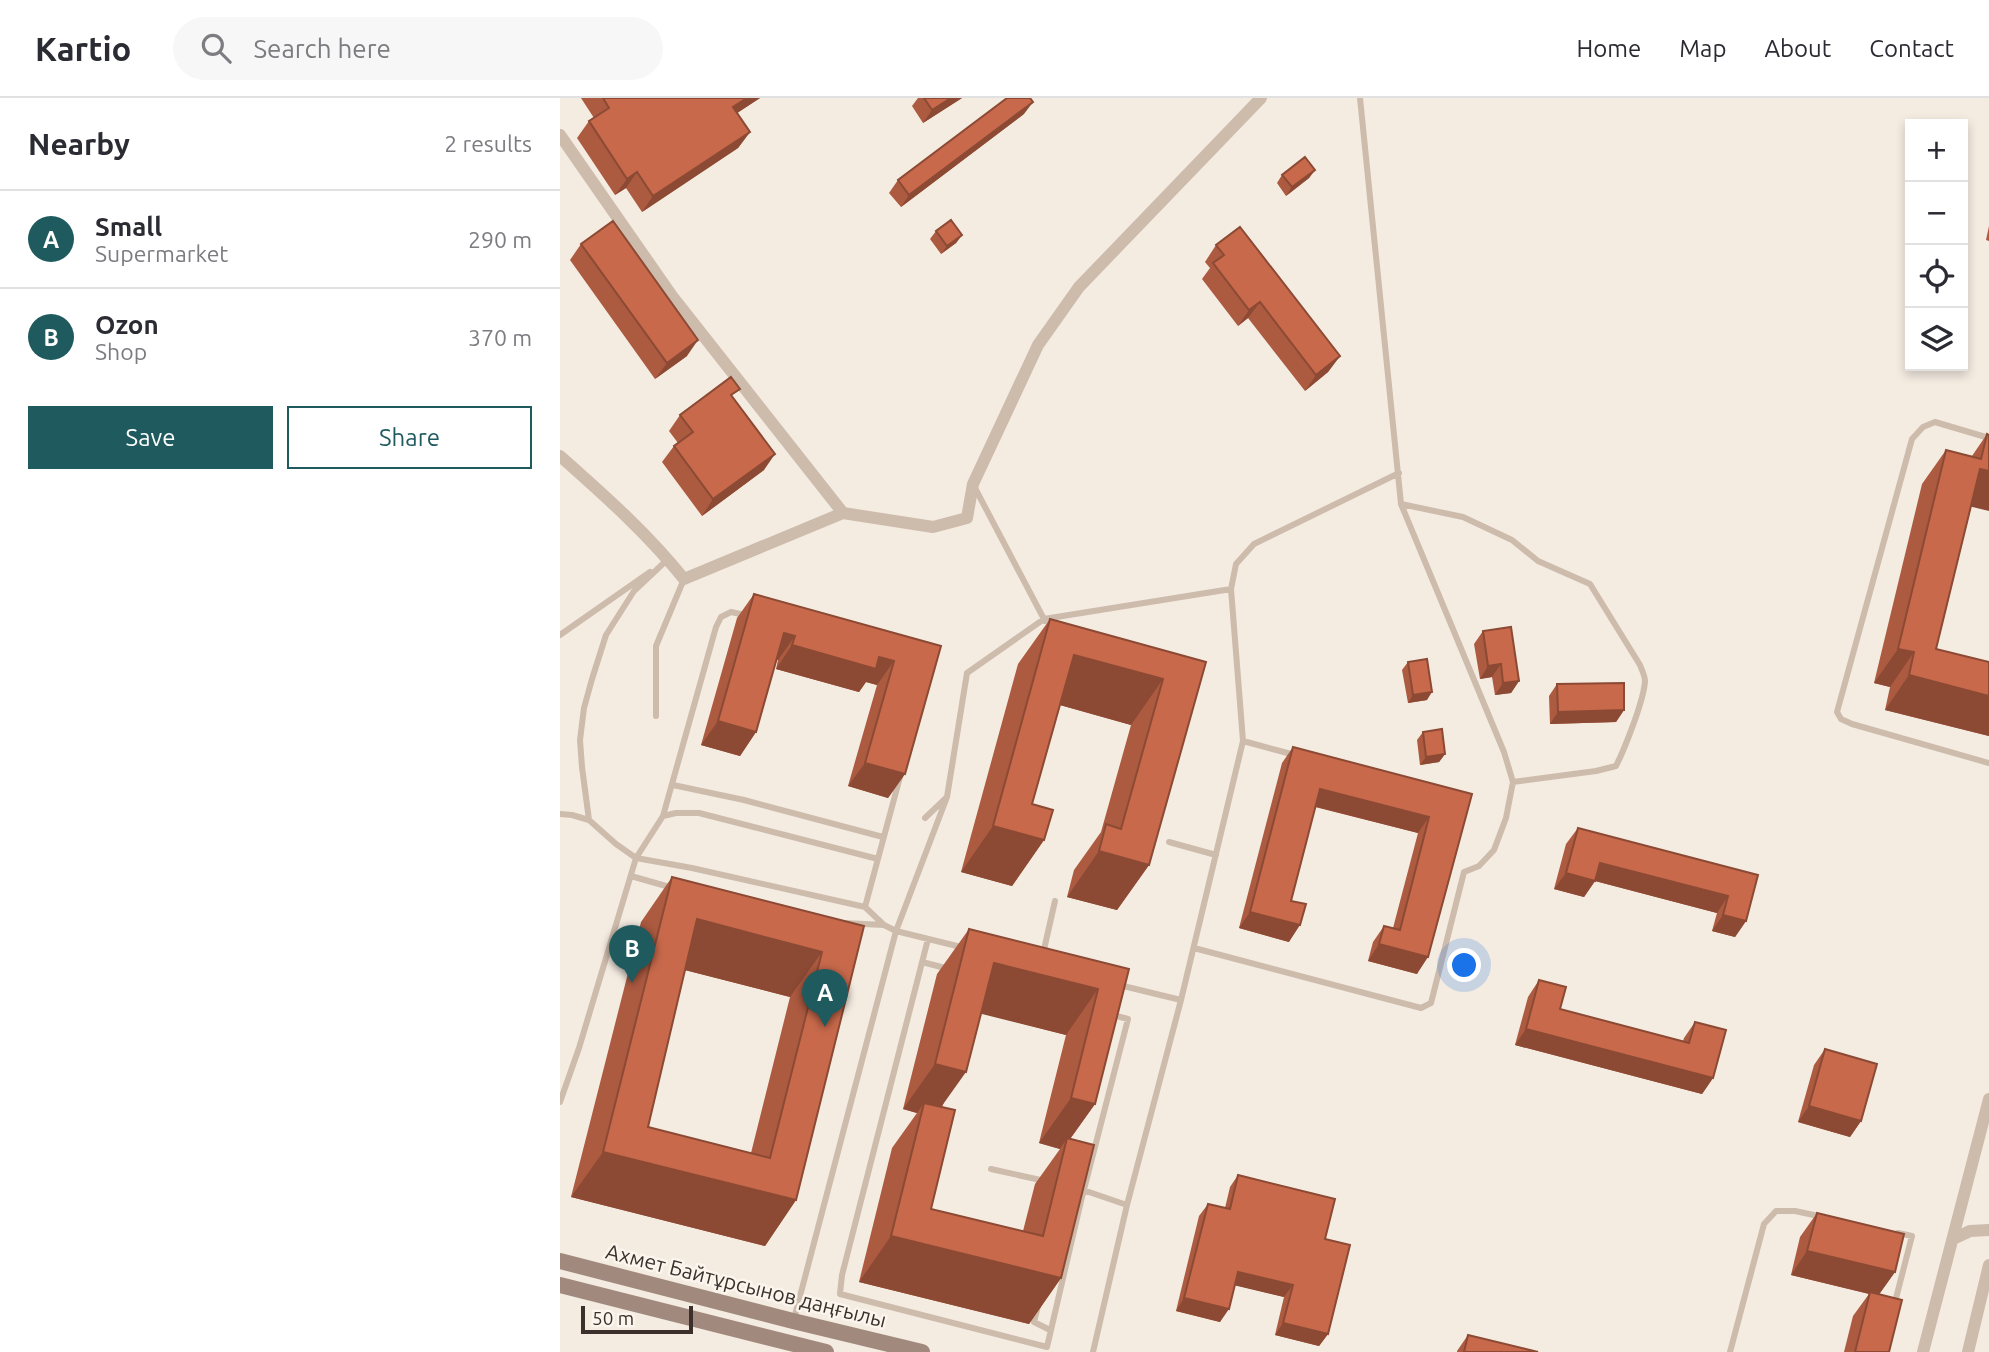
<!DOCTYPE html>
<meta charset="utf-8">
<style>
body{margin:0;font-family:Ubuntu,sans-serif;background:#f7f7f7;color:#2b2b33}
.controls{position:absolute;right:21px;top:21px;display:grid;overflow:hidden;border-radius:0px;box-shadow:0 4px 10px #0003}
.controls button{width:63px;height:63px;display:grid;place-items:center;padding:0;border:0;border-bottom:2px solid #e1e1e2;background:#fff;color:#2b2b33;font:35px sans-serif}
.scale{position:absolute;left:21px;bottom:18px;width:112px;box-sizing:border-box;padding-left:7px;border:4px solid #3b302b;border-top:0;font-size:19px;line-height:24px;white-space:nowrap;color:#3b302b;-webkit-text-stroke:5px #fbf5ee;paint-order:stroke}
.you{position:absolute;left:905px;top:868px;width:24px;height:24px;margin:-18px;border:5px solid #fff;border-radius:50%;background:#1a73e8;box-shadow:0 0 0 10px #1a73e833}
.badge{display:grid;place-items:center;width:46px;height:46px;border-radius:50%;background:#1f5a5e;color:#fff;font-size:23px;font-weight:700}
.pin{position:absolute;translate:-50% -58px;filter:drop-shadow(0 2px 4px #0008)}
.pin::after{content:'';position:absolute;top:37px;width:24px;height:21px;background:inherit;clip-path:polygon(0 0,100% 0,50% 100%)}
.list{margin:0;padding:0;list-style:none}
h2{display:flex;justify-content:space-between;align-items:center;height:91px;margin:0;padding:0 28px;font-size:30px}
h2 small{font-size:23px;font-weight:400;color:#7c7c81}
.list li{display:grid;grid-template-columns:46px 1fr auto;gap:21px;align-items:center;box-sizing:border-box;height:98px;padding:0 28px;border-top:2px solid #e1e1e2}
.list b{display:block;font-size:26px;white-space:nowrap}
.list p{margin:0;font-size:23px;white-space:nowrap;color:#7c7c81}
.list em{font-size:23px;font-style:normal;color:#7c7c81}
.actions{display:flex;gap:14px;padding:21px 28px}
.actions a{flex:1;padding:16px 0;border:2px solid #1f5a5e;border-radius:0px;text-align:center;font-size:24px;color:#1f5a5e}
.actions .main{background:#1f5a5e;color:#fff}
.icon{flex:none;width:38px;height:38px;fill:none;stroke:currentColor;stroke-width:2;stroke-linecap:round;stroke-linejoin:round}
.map{position:relative;flex:none;width:1429px;height:1254px;overflow:hidden}
header{display:flex;align-items:center;gap:42px;box-sizing:border-box;height:98px;padding:0 35px;background:#fff;border-bottom:2px solid #e1e1e2}
header strong{font-size:33px}
nav{display:flex;gap:38px;margin-inline-start:auto;font-size:24px}
.search{width:490px;height:63px;background:#f7f7f7;display:flex;align-items:center;gap:18px;box-sizing:border-box;padding:0 24px;border-radius:38px;color:#7c7c81;font-size:26px}
main{display:flex}
aside{flex:1;background:#fff}
.map>svg:first-child{display:block}
.lines{fill:none;stroke-linecap:round;stroke-linejoin:round}
.lane{stroke:#cdbbac;stroke-width:6}
.street{stroke:#cdbbac;stroke-width:12}
.secondary{stroke:#a18a7d;stroke-width:16}
.wall{fill:#ac5a40;fill-rule:evenodd}
.shaded-wall{fill:#8c4a34}
.building{fill:#c8694b;stroke:#8c4a34;stroke-width:2;fill-rule:evenodd}
.labels{text-anchor:middle;stroke-width:5;stroke-linejoin:round;paint-order:stroke}
.street-label{font-size:21px;fill:#3b302b;stroke:#fbf5ee}
</style>
<header>
<strong>Kartio</strong>
<div class="search"><svg class="icon" aria-label="search" viewBox="0 0 24 24"><circle cx="10" cy="10" r="6"/><path d="M15 15l6 6"/></svg>Search here</div>
<nav><a>Home</a><a>Map</a><a>About</a><a>Contact</a></nav>
</header>
<main>
<aside>
<h2>Nearby<small>2 results</small></h2>
<ul class="list">
<li><span class="badge">A</span><div><b>Small</b><p>Supermarket</p></div><em>290 m</em></li>
<li><span class="badge">B</span><div><b>Ozon</b><p>Shop</p></div><em>370 m</em></li>
</ul>
<div class="actions"><a class="main">Save</a><a>Share</a></div>
</aside>
<div class="map">
<svg width="1429" height="1254" viewBox="0 0 1429 1254">
<rect width="100%" height="100%" fill="#f4ebe1"/>
<g class="lines">
<path class="lane" d="M 1429,340 L 1375,324 L 1363,329 L 1352,341 L 1277,614 L 1281,621 L 1292,626 L 1429,665
M 415,390 L 485,523
M 841,406 L 903,419 L 952,442 L 978,463 L 1030,486 L 1080,567 C 1082,572 1085,578 1085,583 C 1084,602 1065,650 1056,668 L 1036,673 L 953,684
M 108,461 L 74,493 L 46,537 L 32,581 L 24,610 L 20,642 L 22,669 L 29,722 L 56,746 L 76,760 L 132,770 L 305,809 L 324,827 L 336,833 L 387,699
M 0,537 L 90,474
M 96,618 L 96,548 L 124,481
M 683,643 L 735,657
M 113,687 L 184,702 L 323,739
M 0,716 L 12,717 L 29,722
M 103,718 L 156,529 L 161,519 L 171,514 L 185,517
M 365,720 L 387,699 L 407,575 L 484,521 L 671,491 L 676,466 L 694,446 L 839,375
M 609,744 L 656,757
M 71,778 L 113,790
M 305,809 L 340,679
M 284,825 L 324,827
M 368,841 L 282,1177 L 280,1196 L 487,1249 L 521,1103 L 568,921 L 549,916
M 634,850 L 861,910 L 871,905 L 904,774 L 919,768 L 934,752 L 946,720 L 953,684 L 944,654 L 841,406 L 800,0
M 483,856 L 495,803
M 362,864 L 389,871
M 559,887 L 621,902
M 0,1004 L 19,950 L 76,760 L 103,718 L 116,715 L 139,715 L 318,761
M 431,1071 L 485,1083
M 523,1092 L 567,1107 L 533,1254
M 567,1107 L 621,902 L 683,643 L 671,491
M 478,1208 L 474,1224 L 490,1232
M 1334,1208 L 1352,1138 L 1338,1135
M 234,1221 L 336,833 L 405,850
M 1170,1254 L 1204,1126 L 1216,1113 L 1235,1113 L 1263,1119"/>
<path class="street" d="M 0,37 L 112,198 L 283,415 L 124,481 C 87,435 44,397 0,358
M 283,415 L 373,429 L 407,420 L 413,386 L 478,247 L 519,189 L 701,0
M 1393,1141 L 1410,1133 L 1429,1132
M 1363,1254 L 1429,1001
M 1408,1254 L 1429,1167"/>
<path class="secondary" d="M 0,1163 L 233,1223 L 362,1254
M 0,1187 L 266,1254"/>
</g>
<path class="wall" d="M 21,0 L 200,0 L 177,15 L 190,34 L 178,50 L 82,114 L 66,90 L 55,97 L 17,40 L 29,23 L 34,20 Z
M 358,0 L 402,0 L 363,25 L 352,8 Z
M 464,16 L 341,109 L 329,95 L 338,82 Z
M 755,72 L 749,80 L 726,98 L 717,85 L 722,77 Z
M 1429,128 L 1429,143 L 1426,142 Z
M 376,133 L 402,137 L 396,145 L 381,156 L 370,141 Z
M 21,146 L 127,258 L 95,281 L 10,162 Z
M 656,147 L 780,258 L 768,274 L 745,293 L 688,220 L 678,228 L 642,181 L 650,170 L 645,164 Z
M 174,300 L 204,372 L 142,418 L 102,364 L 114,348 L 118,345 L 109,333 L 120,317 Z
M 1427,336 L 1376,551 L 1429,564 L 1429,638 L 1325,612 L 1330,589 L 1314,585 L 1362,386 L 1386,352 L 1412,358 Z
M 194,496 L 381,548 L 345,676 L 328,700 L 288,688 L 317,587 L 306,584 L 299,594 L 216,571 L 218,562 L 217,561 L 196,634 L 180,658 L 141,647 L 177,520 Z
M 490,521 L 646,564 L 589,767 L 557,812 L 507,799 L 514,772 L 541,734 L 571,627 L 500,607 L 472,706 L 484,742 L 452,788 L 401,774 L 458,566 Z
M 923,533 L 959,583 L 951,595 L 935,597 L 932,579 L 920,581 L 914,546 Z
M 848,564 L 867,602 L 848,605 L 842,572 Z
M 997,586 L 1064,612 L 1056,624 L 990,626 L 989,598 Z
M 863,634 L 885,656 L 879,664 L 860,667 L 857,642 Z
M 733,649 L 912,696 L 857,876 L 808,863 L 813,844 L 824,828 L 833,830 L 858,735 L 755,709 L 731,803 L 729,844 L 679,830 L 722,665 Z
M 1018,730 L 1198,777 L 1186,823 L 1175,839 L 1152,833 L 1157,815 L 1035,783 L 1024,799 L 994,791 L 1006,746 Z
M 112,779 L 304,828 L 236,1102 L 205,1148 L 11,1099 L 81,824 ZM 125,872 L 230,899 L 191,1055 L 88,1029 Z
M 409,831 L 569,871 L 535,1006 L 510,1041 L 501,1180 L 469,1226 L 299,1184 L 332,1050 L 357,1015 L 343,1011 L 377,876 ZM 421,915 L 506,937 L 479,1045 L 500,1051 L 475,1086 L 463,1133 L 371,1111 L 382,1009 Z
M 979,882 L 1000,911 L 1123,943 L 1124,940 L 1135,924 L 1153,980 L 1142,996 L 955,947 L 968,899 Z
M 1265,951 L 1301,1023 L 1290,1039 L 1238,1024 L 1254,967 Z
M 678,1077 L 765,1141 L 768,1236 L 759,1248 L 715,1237 L 724,1199 L 675,1187 L 660,1224 L 616,1213 L 639,1118 L 648,1106 L 665,1110 L 670,1089 Z
M 1257,1115 L 1335,1174 L 1319,1196 L 1329,1254 L 1284,1254 L 1293,1218 L 1309,1196 L 1231,1177 L 1240,1139 Z
M 908,1237 L 904,1254 L 897,1254 L 897,1253 Z"/>
<path class="shaded-wall" d="M 187,0 L 200,0 L 162,25 L 173,9 Z
M 391,0 L 402,0 L 363,25 L 372,12 Z
M 473,4 L 464,16 L 341,109 L 349,97 Z
M 190,34 L 178,50 L 82,114 L 93,98 Z
M 755,72 L 749,80 L 726,98 L 732,89 Z
M 77,74 L 66,90 L 55,97 L 67,81 Z
M 402,137 L 396,145 L 381,156 L 387,148 Z
M 700,204 L 688,220 L 678,228 L 689,212 Z
M 138,242 L 127,258 L 95,281 L 107,265 Z
M 780,258 L 768,274 L 745,293 L 756,277 Z
M 215,356 L 204,372 L 142,418 L 153,401 Z
M 1420,371 L 1429,373 L 1429,413 L 1396,405 Z
M 224,535 L 235,538 L 218,562 L 208,559 Z
M 232,547 L 319,559 L 334,563 L 317,587 L 306,584 L 299,594 L 216,571 Z
M 1338,551 L 1354,554 L 1330,589 L 1314,585 Z
M 514,557 L 603,581 L 571,627 L 482,602 Z
M 941,566 L 932,579 L 920,581 L 928,568 Z
M 1349,577 L 1429,598 L 1429,638 L 1325,612 Z
M 959,583 L 951,595 L 935,597 L 943,585 Z
M 872,594 L 867,602 L 848,605 L 853,597 Z
M 1064,612 L 1056,624 L 990,626 L 998,614 Z
M 158,623 L 196,634 L 180,658 L 141,647 Z
M 885,656 L 879,664 L 860,667 L 866,659 Z
M 305,665 L 345,676 L 328,700 L 288,688 Z
M 760,691 L 869,719 L 858,735 L 749,707 Z
M 433,728 L 484,742 L 452,788 L 401,774 Z
M 539,753 L 589,767 L 557,812 L 507,799 Z
M 1040,765 L 1168,798 L 1157,815 L 1035,783 L 1024,799 L 994,791 L 1006,775 Z
M 690,814 L 740,827 L 729,844 L 679,830 Z
M 1163,817 L 1186,823 L 1175,839 L 1152,833 Z
M 137,821 L 262,854 L 230,899 L 105,867 Z
M 819,846 L 868,859 L 857,876 L 808,863 Z
M 434,865 L 538,891 L 506,937 L 402,911 Z
M 966,931 L 1153,980 L 1142,996 L 955,947 Z
M 375,966 L 406,974 L 374,1019 L 364,1005 L 357,1015 L 343,1011 Z
M 511,1000 L 535,1006 L 505,1048 L 507,1040 L 500,1051 L 479,1045 Z
M 1249,1008 L 1301,1023 L 1290,1039 L 1238,1024 Z
M 43,1054 L 236,1102 L 205,1148 L 11,1099 Z
M 331,1138 L 501,1180 L 469,1226 L 299,1184 Z
M 1247,1153 L 1335,1174 L 1318,1198 L 1231,1177 Z
M 678,1174 L 733,1187 L 724,1199 L 669,1186 Z
M 624,1200 L 669,1211 L 660,1224 L 616,1213 Z
M 723,1225 L 768,1236 L 759,1248 L 715,1237 Z"/>
<path class="building" d="M 43,0 L 187,0 L 173,9 L 190,34 L 93,98 L 77,74 L 67,81 L 29,23 L 49,10 Z
M 364,0 L 391,0 L 372,12 Z
M 447,0 L 470,0 L 473,4 L 349,97 L 338,82 Z
M 745,59 L 755,72 L 732,89 L 722,77 Z
M 391,122 L 402,137 L 387,148 L 376,133 Z
M 53,123 L 138,242 L 107,265 L 21,146 Z
M 680,129 L 780,258 L 756,277 L 700,204 L 689,212 L 653,165 L 664,157 L 656,147 Z
M 171,279 L 180,291 L 171,297 L 215,356 L 153,401 L 114,348 L 133,334 L 120,317 Z
M 1427,336 L 1429,337 L 1429,373 L 1420,371 L 1376,551 L 1429,564 L 1429,598 L 1349,577 L 1354,554 L 1338,551 L 1386,352 L 1421,361 Z
M 194,496 L 381,548 L 345,676 L 305,665 L 334,563 L 319,559 L 316,571 L 232,547 L 235,538 L 224,535 L 196,634 L 158,623 Z
M 490,521 L 646,564 L 589,767 L 539,753 L 546,726 L 561,731 L 603,581 L 514,557 L 472,706 L 493,712 L 484,742 L 433,728 Z
M 951,529 L 959,583 L 943,585 L 941,566 L 928,568 L 923,533 Z
M 867,561 L 872,594 L 853,597 L 848,564 Z
M 1064,585 L 1064,612 L 998,614 L 997,586 Z
M 882,631 L 885,656 L 866,659 L 863,634 Z
M 733,649 L 912,696 L 868,859 L 819,846 L 824,828 L 840,832 L 869,719 L 760,691 L 731,803 L 746,806 L 740,827 L 690,814 Z
M 1018,730 L 1198,777 L 1186,823 L 1163,817 L 1168,798 L 1040,765 L 1035,783 L 1006,775 Z
M 112,779 L 304,828 L 236,1102 L 43,1054 ZM 137,821 L 262,854 L 210,1060 L 88,1029 Z
M 409,831 L 569,871 L 535,1006 L 511,1000 L 538,891 L 434,865 L 406,974 L 375,966 Z
M 979,882 L 1006,889 L 1000,911 L 1129,945 L 1135,924 L 1166,932 L 1153,980 L 966,931 Z
M 1265,951 L 1317,966 L 1301,1023 L 1249,1008 Z
M 364,1005 L 395,1012 L 371,1111 L 483,1138 L 507,1040 L 534,1047 L 501,1180 L 331,1138 Z
M 678,1077 L 775,1101 L 765,1141 L 790,1147 L 768,1236 L 723,1225 L 733,1187 L 678,1174 L 669,1211 L 624,1200 L 648,1106 L 670,1111 Z
M 1257,1115 L 1344,1136 L 1335,1174 L 1247,1153 Z
M 1310,1194 L 1342,1202 L 1329,1254 L 1295,1254 Z
M 908,1237 L 978,1254 L 904,1254 Z"/>
<g class="labels">
<g class="street-label">
<text transform="translate(186 1188) rotate(14)" y="7">Ахмет Байтұрсынов даңғылы</text>
</g>
</g>
</svg>
<div class="controls">
<button>+</button>
<button>−</button>
<button><svg class="icon" aria-label="locate" viewBox="0 0 24 24"><circle cx="12" cy="12" r="6"/><path d="M12 2v4M12 18v4M2 12h4M18 12h4"/></svg></button>
<button><svg class="icon" aria-label="layers" viewBox="0 0 24 24"><path d="M12 4l9 5-9 5-9-5zM3 14l9 5 9-5"/></svg></button>
</div>
<div class="scale">50 m</div>
<div class="you"></div>
<div class="pin badge" style="left:265px;top:929px">A</div>
<div class="pin badge" style="left:72px;top:885px">B</div>
</div>
</main>
